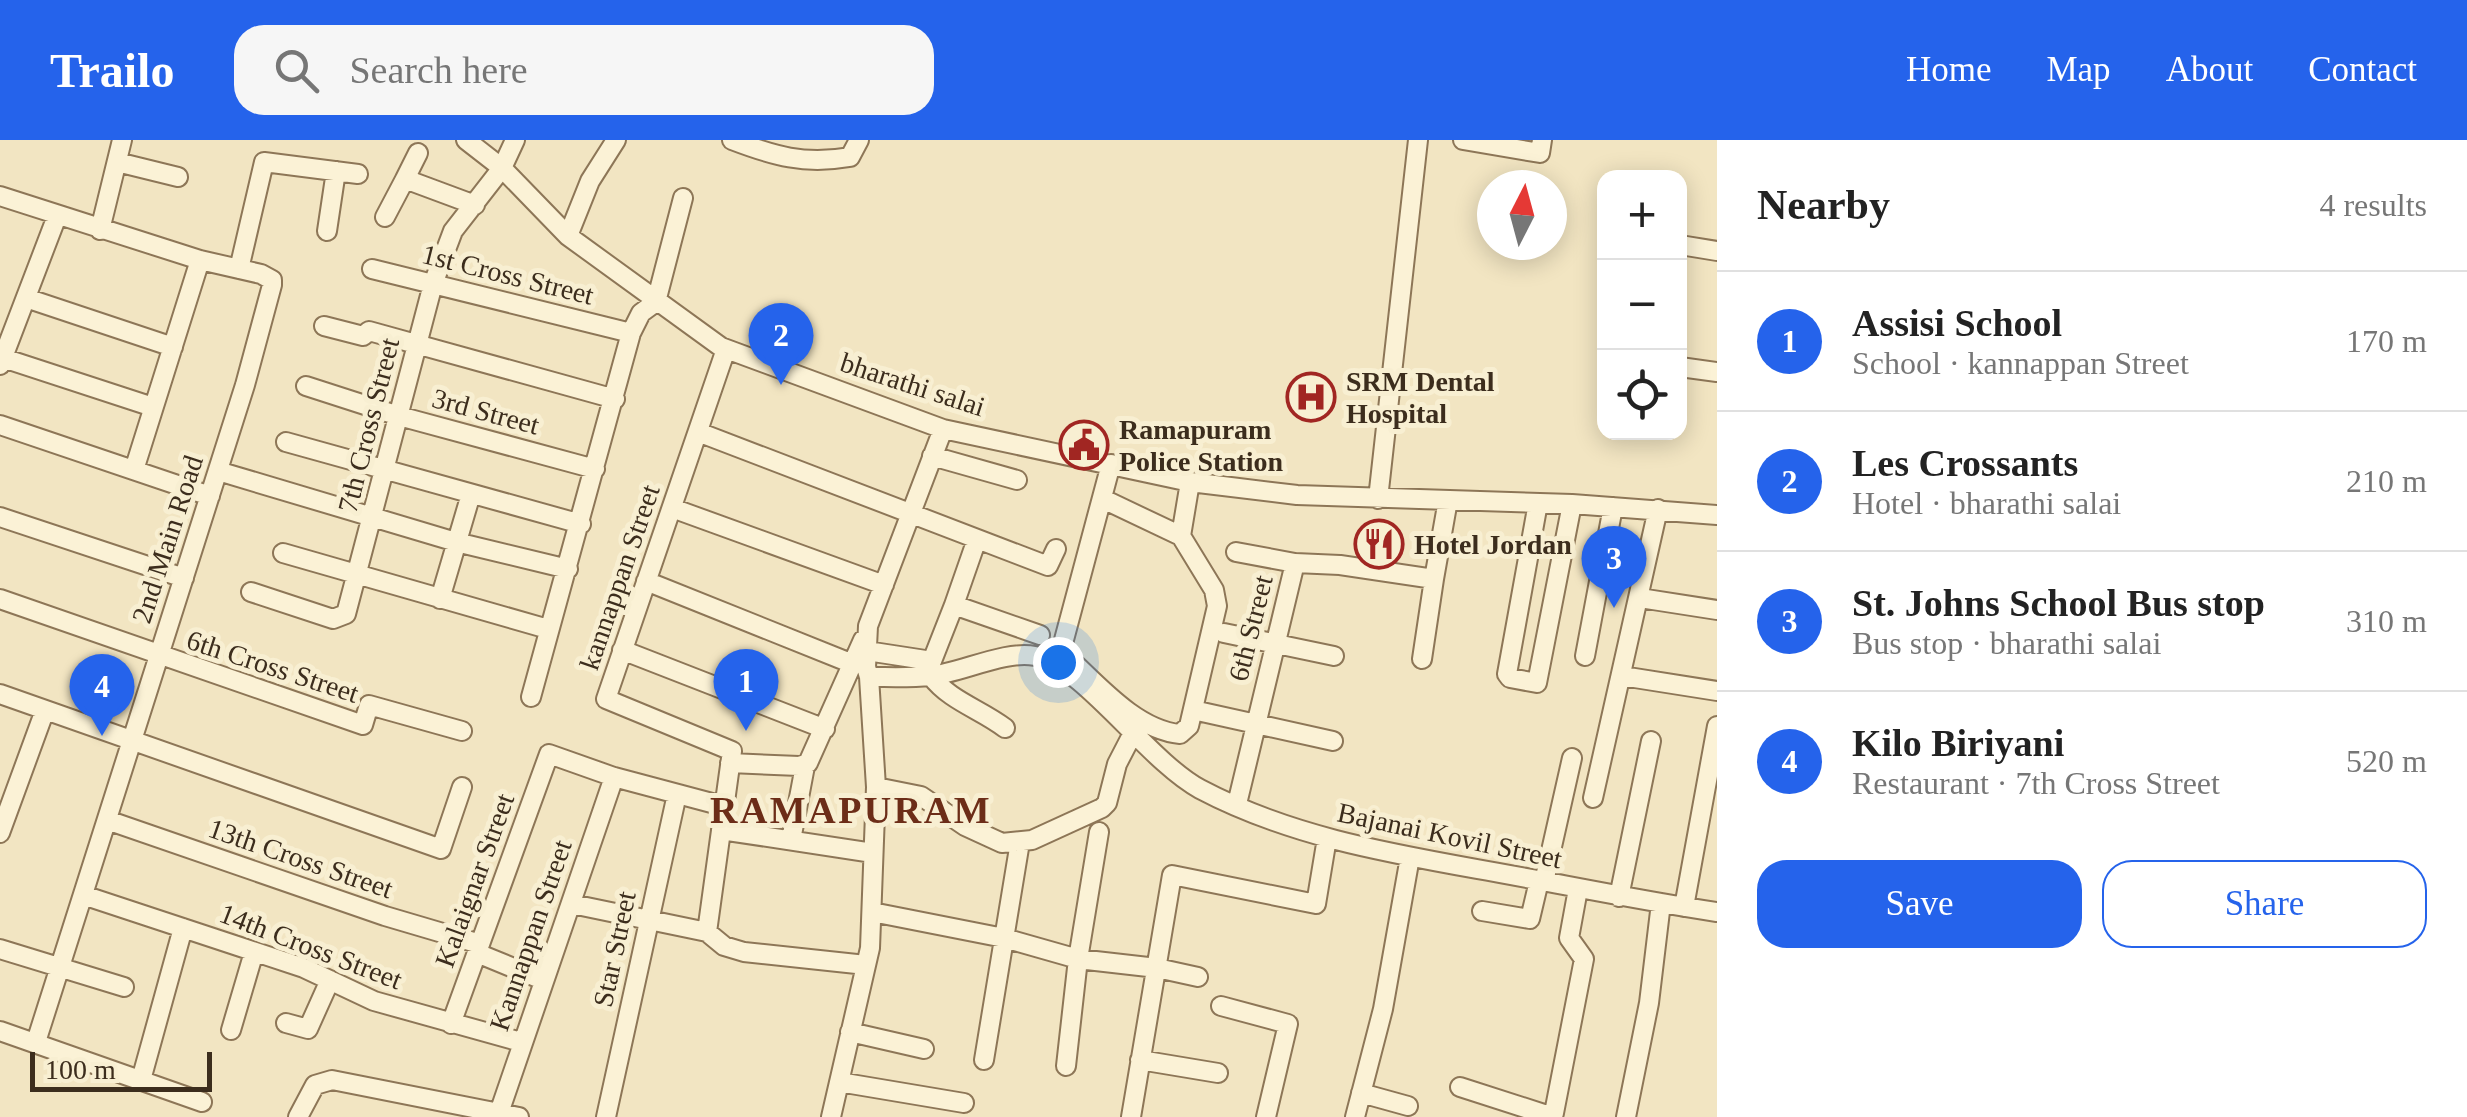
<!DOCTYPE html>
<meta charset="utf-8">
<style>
body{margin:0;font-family:"Times New Roman",serif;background:#f6f6f6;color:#222}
.controls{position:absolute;right:30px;top:30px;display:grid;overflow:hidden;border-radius:20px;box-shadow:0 5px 25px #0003}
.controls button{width:90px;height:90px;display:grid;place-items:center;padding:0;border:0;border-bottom:2px solid #e0e0e0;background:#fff;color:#222;font:50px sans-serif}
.compass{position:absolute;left:1477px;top:30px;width:90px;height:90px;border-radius:50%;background:#fff;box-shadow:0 5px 25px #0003;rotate:6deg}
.scale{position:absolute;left:30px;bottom:25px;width:182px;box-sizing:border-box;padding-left:10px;border:5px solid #3c2d1d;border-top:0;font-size:28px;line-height:35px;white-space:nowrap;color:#3c2d1d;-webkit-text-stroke:8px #f8efd2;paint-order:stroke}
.you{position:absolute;left:1058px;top:522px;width:35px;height:35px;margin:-25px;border:8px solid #fff;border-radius:50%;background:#1a73e8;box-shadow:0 0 0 15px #1a73e833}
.badge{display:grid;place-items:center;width:65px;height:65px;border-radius:50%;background:#2563eb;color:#fff;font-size:32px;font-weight:700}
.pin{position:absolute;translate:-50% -82px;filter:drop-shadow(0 2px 5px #0008)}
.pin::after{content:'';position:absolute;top:52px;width:35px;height:30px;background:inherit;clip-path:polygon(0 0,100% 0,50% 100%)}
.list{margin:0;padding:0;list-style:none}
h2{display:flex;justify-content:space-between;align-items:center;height:130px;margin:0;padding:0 40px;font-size:42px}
h2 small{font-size:32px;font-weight:400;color:#767676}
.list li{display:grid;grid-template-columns:65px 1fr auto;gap:30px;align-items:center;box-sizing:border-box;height:140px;padding:0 40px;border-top:2px solid #e0e0e0}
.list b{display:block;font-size:38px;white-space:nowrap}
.list p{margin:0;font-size:32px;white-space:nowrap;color:#767676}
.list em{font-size:32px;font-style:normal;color:#767676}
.actions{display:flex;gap:20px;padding:30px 40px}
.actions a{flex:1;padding:22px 0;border:2px solid #2563eb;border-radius:30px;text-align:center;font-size:35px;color:#2563eb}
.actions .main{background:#2563eb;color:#fff}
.icon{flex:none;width:55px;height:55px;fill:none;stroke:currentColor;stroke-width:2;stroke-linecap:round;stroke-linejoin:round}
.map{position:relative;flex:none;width:1717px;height:977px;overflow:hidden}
header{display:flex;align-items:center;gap:60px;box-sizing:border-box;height:140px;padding:0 50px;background:#2563eb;color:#fff}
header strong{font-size:48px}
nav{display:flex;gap:55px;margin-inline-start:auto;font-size:35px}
.search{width:700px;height:90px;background:#f6f6f6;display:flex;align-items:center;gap:25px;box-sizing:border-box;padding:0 35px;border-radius:30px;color:#767676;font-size:38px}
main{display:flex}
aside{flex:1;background:#fff}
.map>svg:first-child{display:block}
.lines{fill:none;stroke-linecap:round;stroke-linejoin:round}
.minor-casing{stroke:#8d7657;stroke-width:22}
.minor{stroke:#fbf2d6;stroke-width:18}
.labels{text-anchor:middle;stroke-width:10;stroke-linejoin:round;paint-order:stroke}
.street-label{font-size:28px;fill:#3c2d1d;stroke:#f8efd2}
.poi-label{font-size:28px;font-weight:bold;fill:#3c2d1d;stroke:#f8efd2;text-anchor:start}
.district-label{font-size:38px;font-weight:bold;letter-spacing:2.5px;fill:#6c2d18;stroke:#f8efd2}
</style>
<header>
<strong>Trailo</strong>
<div class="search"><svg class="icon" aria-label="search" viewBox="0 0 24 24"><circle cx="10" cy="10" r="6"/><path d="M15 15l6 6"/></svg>Search here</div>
<nav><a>Home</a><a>Map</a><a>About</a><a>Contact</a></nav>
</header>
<main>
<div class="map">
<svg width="1717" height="977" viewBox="0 0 1717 977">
<rect width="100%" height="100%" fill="#f2e5c2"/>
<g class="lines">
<g class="minor-casing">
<path id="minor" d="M 466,0 L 502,28 L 568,96 L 721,207 L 943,289 L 1190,342 L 1297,355 L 1572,364 L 1717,375
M 732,0 C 774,16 804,25 850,17 L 859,0
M 1463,0 L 1540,13 L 1542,0
M 418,13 L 405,39 L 475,65
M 117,22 L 178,37
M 0,56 L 200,120 L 261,134 L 272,140 L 272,145 L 245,245 L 36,902
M 385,77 L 405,39
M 100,90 L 122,0
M 327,91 L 336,31
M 568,96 L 590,41 L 616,0
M 1680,105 L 1717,111
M 239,129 L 264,22 L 358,34
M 372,129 L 631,193
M 26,158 L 173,207
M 324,186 L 363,196 L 369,191 L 615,259
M 3,218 L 153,267
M 0,225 L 57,76
M 1680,227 L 1717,232
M 306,246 L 399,276 L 595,329
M 0,285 L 210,356
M 698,292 L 1048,426 L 1056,409
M 286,302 L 581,384
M 932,316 L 1017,340
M 134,330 L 200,120
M 218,331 L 456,402 L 568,429
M 1103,359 L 1181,396 L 1214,450 L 1217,466 L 1189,586 L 1180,594 C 1134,590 1094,540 1061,511 L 1111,324
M 1378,359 L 1418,0
M 1538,363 L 1507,534 L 1510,538 L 1537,543 L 1572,364
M 672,368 L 884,445
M 0,377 L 184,438
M 1181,396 L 1190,342
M 1236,412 L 1295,423
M 283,413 L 548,489
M 646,441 L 853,524
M 251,452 L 333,479 L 346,474 L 433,144 L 453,91 L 502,28 L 515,0
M 1640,458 L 1717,470
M 0,459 L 363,585 L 369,565 L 462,591
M 440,459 L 471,354
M 954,465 L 977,399
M 1224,493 L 1334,516
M 622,510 L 825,589
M 867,511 L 932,521 L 954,465 L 1040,495
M 1585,516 L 1613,367
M 1422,519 L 1434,439
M 931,536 C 950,561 980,569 1005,588
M 1622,536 L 1717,551
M 869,537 C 889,537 910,538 930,536 C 961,533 1005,510 1035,516 C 1084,526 1148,621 1200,649 C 1287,695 1382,712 1477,729 C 1557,743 1636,760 1717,772
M 0,554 L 441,709 L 462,647
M 531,557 L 631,193 L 641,173 L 656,162 L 683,58
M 1202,572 L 1333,601
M 730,623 L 799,626 L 808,623 L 863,500
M 876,647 L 921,656 L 965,686 L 1002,703 L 1032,700 L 1102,668 L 1107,663 L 1117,624 L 1132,595
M 1593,658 L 1658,369
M 1237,664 L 1295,423 L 1340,425 L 1434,439 L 1448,360
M 107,680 L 385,776 L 480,804
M 721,690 L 873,713
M 0,693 L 45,570
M 791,700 L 805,626
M 1544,742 L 1572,618
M 83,755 L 304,828 L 374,861 L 521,902
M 1619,757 L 1651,601
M 572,764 L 707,792 L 724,806 L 744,812 L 866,825
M 1684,767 L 1717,586
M 1482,771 L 1530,779 L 1539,741
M 872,772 L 1004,798 L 1078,819 L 1157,828 L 1198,837
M 707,792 L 732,611 L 606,559 L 726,209
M 0,809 L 124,847
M 477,813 L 543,840
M 1221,866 L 1288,884 L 1266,977
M 286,883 L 308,889 L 330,840
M 451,884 L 549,614 L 614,637 L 723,666
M 231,890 L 254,812
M 0,891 L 202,962
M 850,892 L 924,909
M 984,920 L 1020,702
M 1140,920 L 1218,933
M 1066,926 L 1078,819 L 1099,692
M 141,940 L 183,788
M 839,942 L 964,963
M 1460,947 L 1544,974 L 1554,973 L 1584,819 L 1569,798 L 1578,749
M 1361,953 L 1408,966
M 499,973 L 614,637
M 298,977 L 315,945 L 332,940 L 519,977
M 606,977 L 677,654
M 831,977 L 870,808 L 876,647 L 869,537 L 866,527 L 868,486 L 943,289
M 1131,977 L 1172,735 L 1316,764 L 1327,698
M 1355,977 L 1383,869 L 1410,717
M 1626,977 L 1649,863 L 1661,763"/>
</g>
<use href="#minor" class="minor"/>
</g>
<defs>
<g id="hospital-ring" transform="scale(2.5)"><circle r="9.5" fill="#f8efd2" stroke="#a12622" stroke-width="1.5"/><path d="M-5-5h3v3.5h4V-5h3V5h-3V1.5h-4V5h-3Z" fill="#a12622"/></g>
<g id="civic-ring" transform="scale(2.5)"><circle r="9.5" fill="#f8efd2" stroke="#a12622" stroke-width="1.5"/><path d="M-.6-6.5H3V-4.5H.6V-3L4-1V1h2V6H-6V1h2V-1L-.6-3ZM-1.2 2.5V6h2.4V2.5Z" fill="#a12622"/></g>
<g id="restaurant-ring" transform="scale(2.5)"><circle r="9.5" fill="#f8efd2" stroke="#a12622" stroke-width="1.5"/><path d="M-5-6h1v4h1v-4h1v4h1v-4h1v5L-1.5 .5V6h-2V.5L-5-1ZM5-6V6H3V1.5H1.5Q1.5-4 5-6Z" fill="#a12622"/></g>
</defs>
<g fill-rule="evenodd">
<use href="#hospital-ring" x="1311" y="257"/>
<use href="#civic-ring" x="1084" y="305"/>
<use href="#restaurant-ring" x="1379" y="404"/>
</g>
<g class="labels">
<g class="street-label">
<text transform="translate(508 134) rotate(14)" y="10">1st Cross Street</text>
<text transform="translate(913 244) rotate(18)" y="10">bharathi salai</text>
<text transform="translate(486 271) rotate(15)" y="10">3rd Street</text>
<text transform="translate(368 285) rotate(-76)" y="10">7th Cross Street</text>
<text transform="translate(167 399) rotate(-72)" y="10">2nd Main Road</text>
<text transform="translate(619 437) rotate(-71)" y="10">kannappan Street</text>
<text transform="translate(1250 488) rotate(-76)" y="10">6th Street</text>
<text transform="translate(273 526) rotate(18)" y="10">6th Cross Street</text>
<text transform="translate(1450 695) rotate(12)" y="10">Bajanai Kovil Street</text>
<text transform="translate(301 718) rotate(19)" y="10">13th Cross Street</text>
<text transform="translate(474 740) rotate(-70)" y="10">Kalaignar Street</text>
<text transform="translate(530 795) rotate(-71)" y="10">Kannappan Street</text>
<text transform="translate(311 806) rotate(21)" y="10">14th Cross Street</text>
<text transform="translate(614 809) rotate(-78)" y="10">Star Street</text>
</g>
<g class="poi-label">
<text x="1346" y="251">SRM Dental<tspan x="1346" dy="32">Hospital</tspan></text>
<text x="1119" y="299">Ramapuram<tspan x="1119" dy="32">Police Station</tspan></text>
<text x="1414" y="414">Hotel Jordan</text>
</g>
<g class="district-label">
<text x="851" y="683">RAMAPURAM</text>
</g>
</g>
</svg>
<div class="controls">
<button>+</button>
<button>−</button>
<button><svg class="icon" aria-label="locate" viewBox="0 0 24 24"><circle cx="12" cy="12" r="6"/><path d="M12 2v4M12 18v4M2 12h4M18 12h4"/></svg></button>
</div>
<svg class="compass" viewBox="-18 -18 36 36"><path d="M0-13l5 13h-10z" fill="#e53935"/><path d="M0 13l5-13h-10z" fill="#767676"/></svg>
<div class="scale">100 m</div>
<div class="you"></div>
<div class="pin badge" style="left:746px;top:591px">1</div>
<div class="pin badge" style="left:781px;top:245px">2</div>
<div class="pin badge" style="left:1614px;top:468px">3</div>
<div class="pin badge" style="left:102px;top:596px">4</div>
</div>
<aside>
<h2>Nearby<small>4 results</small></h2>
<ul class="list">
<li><span class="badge">1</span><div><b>Assisi School</b><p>School · kannappan Street</p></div><em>170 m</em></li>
<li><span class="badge">2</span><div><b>Les Crossants</b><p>Hotel · bharathi salai</p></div><em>210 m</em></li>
<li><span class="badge">3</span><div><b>St. Johns School Bus stop</b><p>Bus stop · bharathi salai</p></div><em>310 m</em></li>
<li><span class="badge">4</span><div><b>Kilo Biriyani</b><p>Restaurant · 7th Cross Street</p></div><em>520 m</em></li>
</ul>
<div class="actions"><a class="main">Save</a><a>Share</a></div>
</aside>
</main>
